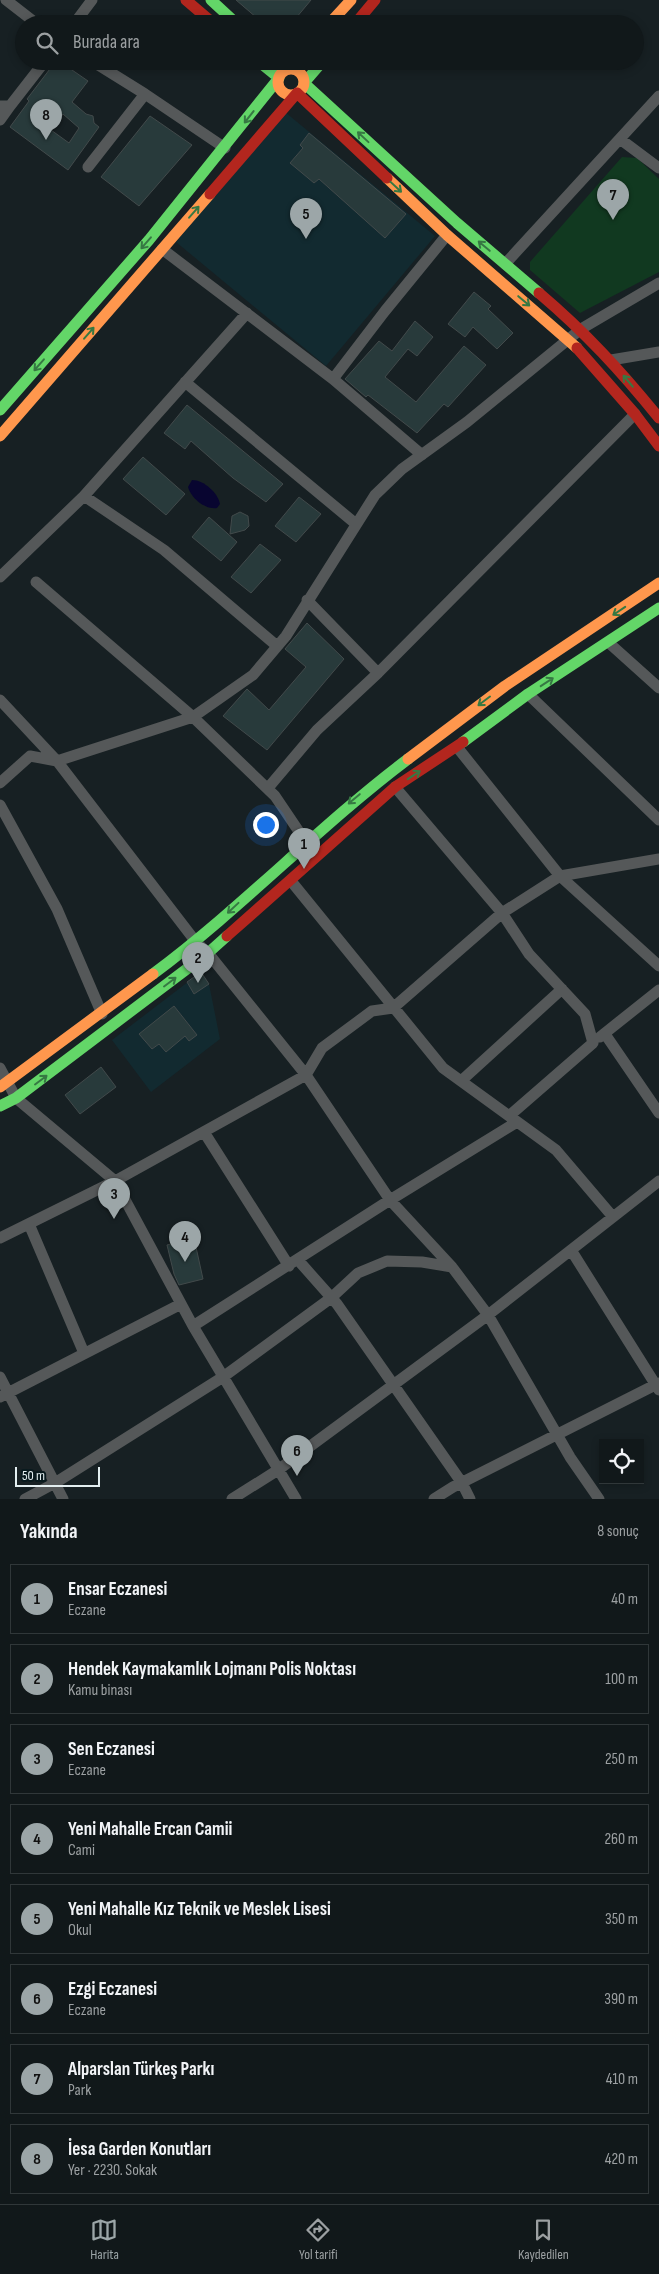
<!DOCTYPE html>
<html lang="tr">
<meta charset="utf-8">
<style>
body{margin:0;font-family:"Sofia Sans Condensed",sans-serif;background:#1e2527;color:#f1f3f6}
.controls{position:absolute;right:15px;bottom:15px;display:grid;overflow:hidden;border-radius:0px;box-shadow:0 2px 8px #0003}
.controls button{width:45px;height:45px;display:grid;place-items:center;padding:0;border:0;border-bottom:1px solid #303739;background:#11181a;color:#f1f3f6;font:25px sans-serif}
.scale{position:absolute;left:15px;bottom:12px;width:85px;box-sizing:border-box;padding-left:5px;border:2px solid #e3eef0;border-top:0;font-size:14px;line-height:18px;white-space:nowrap;color:#e3eef0;-webkit-text-stroke:4px #091a1e;paint-order:stroke}
.you{position:absolute;left:265px;top:824px;width:18px;height:18px;margin:-12px;border:4px solid #fff;border-radius:50%;background:#1a73e8;box-shadow:0 0 0 8px #1a73e833}
.badge{display:grid;place-items:center;width:32px;height:32px;border-radius:50%;background:#9ca6a8;color:#111;font-size:16px;font-weight:700}
.pin{position:absolute;translate:-50% -41px;filter:drop-shadow(0 1px 2px #0008)}
.pin::after{content:'';position:absolute;top:26px;width:18px;height:15px;background:inherit;clip-path:polygon(0 0,100% 0,50% 100%)}
.list{margin:0;padding:0;list-style:none}
h2{display:flex;justify-content:space-between;align-items:center;height:65px;margin:0;padding:0 20px;font-size:21px}
h2 small{font-size:16px;font-weight:400;color:#9ca0a2}
.list li{display:grid;grid-template-columns:32px 1fr auto;gap:15px;align-items:center;box-sizing:border-box;height:70px;margin:0 10px 10px;padding:0 10px;border:1px solid #303739;border-radius:0px}
.list b{display:block;font-size:19px;white-space:nowrap}
.list p{margin:0;font-size:16px;white-space:nowrap;color:#9ca0a2}
.list em{font-size:16px;font-style:normal;color:#9ca0a2}
.icon{flex:none;width:28px;height:28px;fill:none;stroke:currentColor;stroke-width:2;stroke-linecap:round;stroke-linejoin:round}
.map{position:relative;flex:none;width:659px;height:1499px;overflow:hidden}
.search{position:absolute;background:#11181a;box-shadow:0 2px 8px #0003;left:15px;right:15px;top:15px;height:55px;display:flex;align-items:center;gap:12px;box-sizing:border-box;padding:0 18px;border-radius:28px;color:#9ca0a2;font-size:19px}
.sheet{height:705px;background:#11181a}
nav{display:flex;justify-content:space-around;align-items:center;box-sizing:border-box;height:70px;border-top:1px solid #303739;background:#11181a;font-size:14px;color:#9ca0a2}
nav a{display:grid;justify-items:center;gap:2px}
nav .on{color:#9ca6a8}
.map>svg:first-child{display:block}
.built{fill:#122a30}
.green{fill:#113920}
.water{fill:#080530}
.building{fill:#283a3b;stroke:#424a4b;fill-rule:evenodd}
.lines{fill:none;stroke-linecap:round;stroke-linejoin:round}
.street{stroke:#555859;stroke-width:11}
.fast{stroke:#63d668;stroke-width:11}
.slow{stroke:#ff974d;stroke-width:11}
.jam{stroke:#b3261e;stroke-width:11}
.oneway{stroke:#367843}
</style>
<div class="map">
<svg width="659" height="1499" viewBox="0 0 659 1499">
<rect width="100%" height="100%" fill="#172023"/>
<path class="built" d="M 285,112 L 435,236 L 326,366 L 176,242 Z
M 201,972 L 209,984 L 220,1039 L 151,1092 L 112,1040 Z"/>
<path class="green" d="M 622,157 L 637,158 L 659,179 L 659,272 L 580,313 L 530,270 L 530,262 Z"/>
<path class="water" d="M 192,480 C 204,480 218,493 220,504 L 217,508 C 205,510 191,498 188,487 Z"/>
<path class="building" d="M 236,0 L 311,0 L 291,24 L 264,24 Z
M 56,61 L 59,61 L 88,81 L 72,102 L 86,114 L 93,116 L 94,123 L 99,127 L 68,170 L 10,127 L 29,101 L 27,99 ZM 63,114 L 79,128 L 69,143 L 51,130 Z
M 150,116 L 192,145 L 139,206 L 101,177 Z
M 309,133 L 406,214 L 385,238 L 319,179 L 314,183 L 290,163 L 303,148 L 300,145 Z
M 474,292 L 491,306 L 488,309 L 513,333 L 497,349 L 473,327 L 465,337 L 448,324 Z
M 415,321 L 433,337 L 417,356 L 408,349 L 385,377 L 416,402 L 464,346 L 486,365 L 448,407 L 444,404 L 417,433 L 368,395 L 366,397 L 345,379 L 379,341 L 392,351 Z
M 187,405 L 283,484 L 266,502 L 233,478 L 191,441 L 185,449 L 164,433 Z
M 143,457 L 185,494 L 166,515 L 123,479 Z
M 299,497 L 321,514 L 296,542 L 275,526 Z
M 240,512 L 248,516 L 249,526 L 245,530 L 230,534 L 232,516 Z
M 209,517 L 237,542 L 221,561 L 192,537 Z
M 260,544 L 281,560 L 251,593 L 231,577 Z
M 307,623 L 344,659 L 267,750 L 223,716 L 247,689 L 269,710 L 306,667 L 285,649 Z
M 201,972 L 209,984 L 194,994 L 187,982 Z
M 174,1006 L 197,1035 L 189,1041 L 185,1036 L 166,1052 L 159,1044 L 152,1049 L 139,1034 Z
M 101,1067 L 116,1087 L 80,1114 L 65,1095 Z
M 194,1238 L 203,1279 L 179,1285 L 174,1274 L 167,1245 Z"/>
<g class="lines">
<path class="street" d="M 6,0 L 37,24
M 74,24 L 92,0
M 92,61 L 145,94 L 225,148
M 0,106 L 10,106 L 45,61
M 0,120 L 10,106
M 620,139 L 659,168
M 88,167 L 145,94
M 162,249 L 333,379
M 505,264 L 659,96
M 611,360 L 659,352
M 185,382 L 356,524
M 422,455 L 333,379 L 385,311 L 447,235
M 84,496 L 164,550 L 277,646
M 0,577 L 84,496 L 247,313
M 36,582 L 193,717 L 275,796 L 306,842
M 307,600 L 378,673
M 609,643 L 659,688
M 528,694 L 659,820
M 0,700 L 57,761 L 196,942 L 208,953 L 306,1075 L 390,1200 L 452,1267 L 488,1315 L 570,1457 L 599,1499
M 457,747 L 560,876 L 659,966
M 0,783 L 30,756 L 57,761 L 193,717 L 253,675 L 286,636 L 375,495 L 402,469 L 467,422 L 581,329 L 659,283
M 395,787 L 502,913 L 529,954 L 585,1014 L 593,1043 L 509,1116
M 268,788 L 317,730 L 378,673 L 635,414
M 0,805 L 57,909 L 102,1014
M 291,881 L 443,1068 L 556,1150 L 613,1217
M 605,1034 L 659,1113
M 600,1037 L 659,990
M 0,1068 L 16,1098 L 115,1181 L 193,1326 L 296,1499
M 461,1081 L 562,989
M 204,1132 L 289,1266
M 29,1224 L 84,1353
M 0,1238 L 115,1181 L 306,1075 L 322,1048 L 372,1011 L 393,1008 L 502,913 L 560,876 L 659,859
M 571,1250 L 659,1390
M 298,1260 L 337,1304 L 462,1483 L 470,1499
M 193,1326 L 390,1200 L 517,1122
M 0,1377 L 63,1499
M 0,1397 L 181,1304
M 25,1499 L 55,1483 L 223,1377 L 331,1298 L 358,1273 L 387,1261 L 422,1262 L 452,1267
M 232,1499 L 278,1470 L 488,1315 L 659,1181
M 434,1499 L 453,1487 L 659,1383"/>
<path class="fast" d="M 211,0 L 237,24
M 323,61 L 304,83 L 457,223 L 539,293
M 0,410 L 149,240 L 279,78 L 258,61
M 463,742 L 528,694 L 659,608
M 153,974 C 242,908 319,826 408,759
M 0,1106 L 16,1098 L 208,953 L 227,936"/>
<path class="slow" d="M 329,24 L 351,0
M278 82a13 13 0 1 1 26 0a13 13 0 1 1-26 0Z
M 387,178 L 447,235 L 577,348
M 0,436 L 210,194
M 408,759 L 505,686 L 659,583
M 0,1087 L 153,974"/>
<path class="jam" d="M 186,0 L 214,24
M 355,24 L 375,0
M 210,194 L 297,93 L 387,178
M 539,293 C 586,333 620,370 659,418
M 577,348 L 635,414 L 659,446
M 227,936 L 395,787 L 463,742"/>
</g>
<defs><path id="oneway-shaft" d="M-6 0H5M1.5-3L5.5 0L1.5 3" fill="none" stroke-width="1.6" stroke-linecap="round" stroke-linejoin="round" transform="scale(1.25)"/></defs>
<g class="oneway">
<use href="#oneway-shaft" transform="translate(249 117) rotate(128)"/>
<use href="#oneway-shaft" transform="translate(363 137) rotate(-137)"/>
<use href="#oneway-shaft" transform="translate(396 187) rotate(43)"/>
<use href="#oneway-shaft" transform="translate(194 212) rotate(-49)"/>
<use href="#oneway-shaft" transform="translate(146 243) rotate(131)"/>
<use href="#oneway-shaft" transform="translate(484 246) rotate(-140)"/>
<use href="#oneway-shaft" transform="translate(524 301) rotate(40)"/>
<use href="#oneway-shaft" transform="translate(89 333) rotate(-49)"/>
<use href="#oneway-shaft" transform="translate(39 365) rotate(131)"/>
<use href="#oneway-shaft" transform="translate(628 381) rotate(-130)"/>
<use href="#oneway-shaft" transform="translate(619 611) rotate(146)"/>
<use href="#oneway-shaft" transform="translate(547 682) rotate(-33)"/>
<use href="#oneway-shaft" transform="translate(484 701) rotate(143)"/>
<use href="#oneway-shaft" transform="translate(414 775) rotate(-33)"/>
<use href="#oneway-shaft" transform="translate(354 799) rotate(140)"/>
<use href="#oneway-shaft" transform="translate(233 908) rotate(137)"/>
<use href="#oneway-shaft" transform="translate(170 982) rotate(-37)"/>
<use href="#oneway-shaft" transform="translate(41 1080) rotate(-37)"/>
</g>
</svg>
<div class="controls">
<button><svg class="icon" aria-label="locate" viewBox="0 0 24 24"><circle cx="12" cy="12" r="6"/><path d="M12 2v4M12 18v4M2 12h4M18 12h4"/></svg></button>
</div>
<div class="scale">50 m</div>
<div class="you"></div>
<div class="pin badge" style="left:304px;top:869px">1</div>
<div class="pin badge" style="left:198px;top:983px">2</div>
<div class="pin badge" style="left:114px;top:1219px">3</div>
<div class="pin badge" style="left:185px;top:1262px">4</div>
<div class="pin badge" style="left:306px;top:239px">5</div>
<div class="pin badge" style="left:297px;top:1476px">6</div>
<div class="pin badge" style="left:613px;top:220px">7</div>
<div class="pin badge" style="left:46px;top:140px">8</div>
<div class="search"><svg class="icon" aria-label="search" viewBox="0 0 24 24"><circle cx="10" cy="10" r="6"/><path d="M15 15l6 6"/></svg>Burada ara</div>
</div>
<section class="sheet">
<h2>Yakında<small>8 sonuç</small></h2>
<ul class="list">
<li><span class="badge">1</span><div><b>Ensar Eczanesi</b><p>Eczane</p></div><em>40 m</em></li>
<li><span class="badge">2</span><div><b>Hendek Kaymakamlık Lojmanı Polis Noktası</b><p>Kamu binası</p></div><em>100 m</em></li>
<li><span class="badge">3</span><div><b>Sen Eczanesi</b><p>Eczane</p></div><em>250 m</em></li>
<li><span class="badge">4</span><div><b>Yeni Mahalle Ercan Camii</b><p>Cami</p></div><em>260 m</em></li>
<li><span class="badge">5</span><div><b>Yeni Mahalle Kız Teknik ve Meslek Lisesi</b><p>Okul</p></div><em>350 m</em></li>
<li><span class="badge">6</span><div><b>Ezgi Eczanesi</b><p>Eczane</p></div><em>390 m</em></li>
<li><span class="badge">7</span><div><b>Alparslan Türkeş Parkı</b><p>Park</p></div><em>410 m</em></li>
<li><span class="badge">8</span><div><b>İesa Garden Konutları</b><p>Yer · 2230. Sokak</p></div><em>420 m</em></li>
</ul>
</section>
<nav>
<a class="on"><svg class="icon" aria-label="map" viewBox="0 0 24 24"><path d="M3 6l6-2 6 2 6-2v14l-6 2-6-2-6 2zM9 4v14M15 6v14"/></svg>Harita</a>
<a><svg class="icon" aria-label="directions" viewBox="0 0 24 24"><path d="M12 3l9 9-9 9-9-9zM9 14v-3h6M13 9l2 2-2 2"/></svg>Yol tarifi</a>
<a><svg class="icon" aria-label="saved" viewBox="0 0 24 24"><path d="M7 4h10v16l-5-4-5 4z"/></svg>Kaydedilen</a>
</nav>
